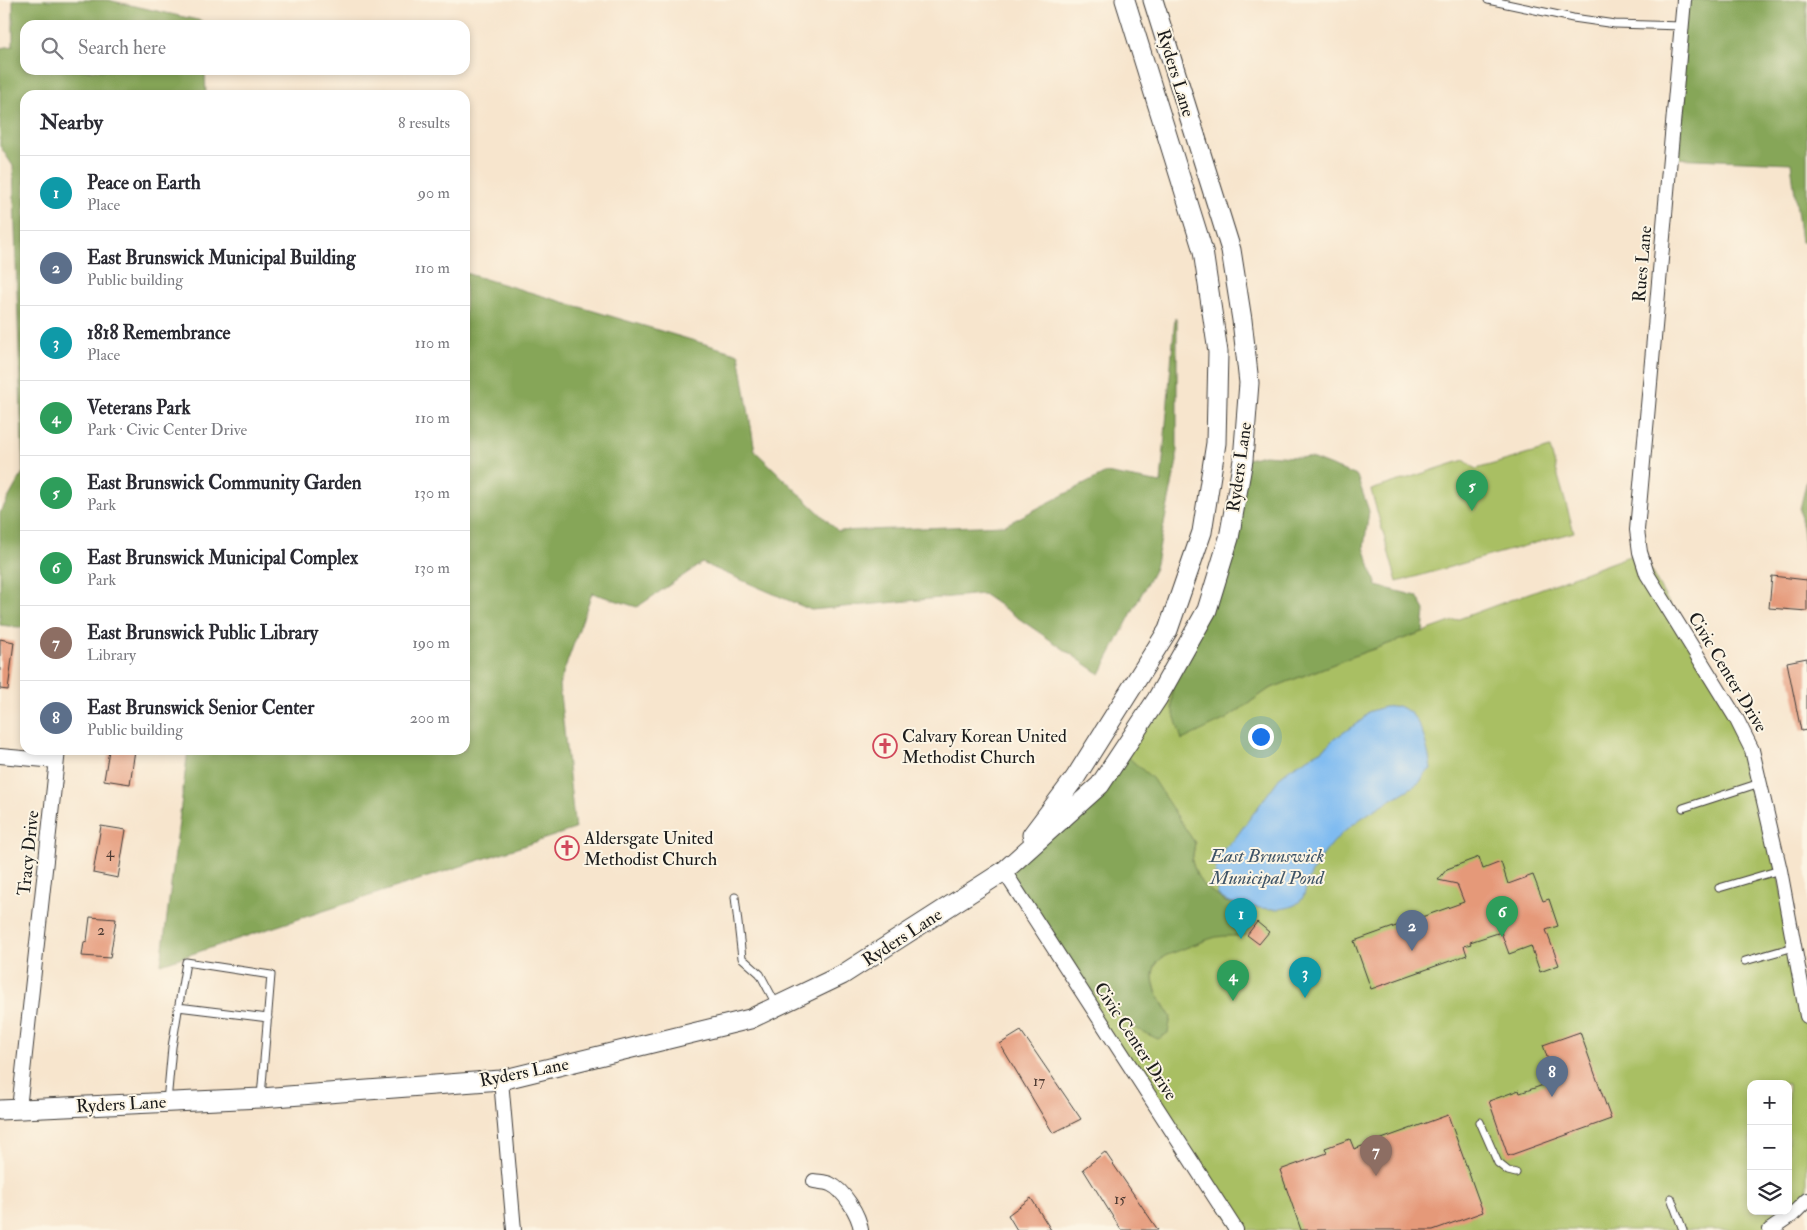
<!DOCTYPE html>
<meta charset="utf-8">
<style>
body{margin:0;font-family:"IM FELL Double Pica",serif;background:#f7f7f7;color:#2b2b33}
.controls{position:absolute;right:15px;bottom:15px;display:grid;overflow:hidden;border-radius:10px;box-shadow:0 2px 8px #0003}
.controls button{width:45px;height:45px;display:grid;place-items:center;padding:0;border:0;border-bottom:1px solid #e1e1e2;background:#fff;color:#2b2b33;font:25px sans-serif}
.you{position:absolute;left:1260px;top:736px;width:18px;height:18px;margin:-12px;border:4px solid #fff;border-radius:50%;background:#1a73e8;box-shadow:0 0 0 8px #1a73e833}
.badge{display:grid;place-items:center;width:32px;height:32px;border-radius:50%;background:#d1495b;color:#fff;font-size:16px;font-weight:700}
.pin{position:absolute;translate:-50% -41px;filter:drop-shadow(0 1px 2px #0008)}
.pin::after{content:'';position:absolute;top:26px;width:18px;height:15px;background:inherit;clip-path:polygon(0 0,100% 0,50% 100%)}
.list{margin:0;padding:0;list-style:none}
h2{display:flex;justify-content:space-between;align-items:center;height:65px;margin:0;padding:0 20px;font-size:21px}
h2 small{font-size:16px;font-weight:400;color:#7c7c81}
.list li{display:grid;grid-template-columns:32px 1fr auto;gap:15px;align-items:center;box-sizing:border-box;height:75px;padding:0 20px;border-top:1px solid #e1e1e2}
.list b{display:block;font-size:19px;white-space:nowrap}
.list p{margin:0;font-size:16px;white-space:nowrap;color:#7c7c81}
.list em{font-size:16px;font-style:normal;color:#7c7c81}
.icon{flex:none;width:28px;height:28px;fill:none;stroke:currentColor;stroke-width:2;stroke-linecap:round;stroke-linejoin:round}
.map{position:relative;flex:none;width:1807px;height:1230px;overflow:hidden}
.search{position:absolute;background:#fff;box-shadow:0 2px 8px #0003;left:20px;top:20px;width:450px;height:55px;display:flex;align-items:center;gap:12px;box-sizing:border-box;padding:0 18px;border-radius:15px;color:#7c7c81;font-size:19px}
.panel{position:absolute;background:#fff;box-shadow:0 2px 8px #0003;left:20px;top:90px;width:450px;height:665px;border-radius:15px}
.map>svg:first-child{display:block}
.green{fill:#a9bf63;stroke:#626e40;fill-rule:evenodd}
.forest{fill:#86a659;stroke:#51613a}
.water{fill:#7fbbf1;stroke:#4e6c86}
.building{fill:#e59979}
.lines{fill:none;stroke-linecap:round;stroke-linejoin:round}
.service-casing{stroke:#3d3a37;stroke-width:9}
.minor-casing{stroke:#3d3a37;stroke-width:16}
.secondary-casing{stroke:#3d3a37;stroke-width:21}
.service{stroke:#fff;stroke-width:7}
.minor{stroke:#fff;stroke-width:14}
.secondary{stroke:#fff;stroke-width:19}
.labels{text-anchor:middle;stroke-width:4;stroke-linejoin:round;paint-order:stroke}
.number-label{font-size:15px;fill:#4e3b33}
.street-label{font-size:18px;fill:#1c1c1c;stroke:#fcf5e5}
.poi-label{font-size:18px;fill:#1c1c1c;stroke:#fcf5e5;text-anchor:start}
.water-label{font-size:19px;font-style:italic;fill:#3f5467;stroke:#fcf5e5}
</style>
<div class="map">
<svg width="1807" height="1230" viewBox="0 0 1807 1230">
<rect width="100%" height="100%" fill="#fcf5e5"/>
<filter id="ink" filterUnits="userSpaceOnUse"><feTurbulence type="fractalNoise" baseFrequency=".02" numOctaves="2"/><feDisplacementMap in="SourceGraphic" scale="10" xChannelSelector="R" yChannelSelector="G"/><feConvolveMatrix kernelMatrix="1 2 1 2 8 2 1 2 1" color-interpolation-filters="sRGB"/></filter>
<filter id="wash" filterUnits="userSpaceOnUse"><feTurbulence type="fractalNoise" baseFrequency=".0096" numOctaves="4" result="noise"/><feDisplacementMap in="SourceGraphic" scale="20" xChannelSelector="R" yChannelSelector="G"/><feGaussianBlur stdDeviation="1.12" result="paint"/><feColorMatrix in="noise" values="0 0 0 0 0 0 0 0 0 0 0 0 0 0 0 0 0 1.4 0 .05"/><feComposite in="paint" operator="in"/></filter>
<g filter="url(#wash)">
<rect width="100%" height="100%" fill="#f7e5cd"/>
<path class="green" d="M 1550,448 L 1574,532 L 1397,582 L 1371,490 L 1464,460 L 1476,469 Z
M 1640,552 L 1752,750 L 1807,1016 L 1807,1200 L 1770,1230 L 1236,1230 L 1078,987 L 1106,998 L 1132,1027 L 1171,1017 C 1161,1001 1141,972 1163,957 C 1170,952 1197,944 1207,940 L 1192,861 L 1195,843 L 1122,752 L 1172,673 L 1226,719 L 1269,689 L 1362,653 L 1437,627 ZM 1751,1084 L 1788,1084 L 1788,1211 L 1751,1211 Z"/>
<path class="forest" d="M 13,0 L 108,0 L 202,21 L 202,25 L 25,25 L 25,70 L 205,70 L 206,95 L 25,95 L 25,628 L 0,625 L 0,513 L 23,472 L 13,166 L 0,146 L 0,48 L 13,46 Z
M 1684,0 L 1807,0 L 1807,243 L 1801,242 L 1791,163 L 1670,158 Z
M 465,273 L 739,354 L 755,451 L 838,531 L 1005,525 L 1106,473 L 1161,483 L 1175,317 L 1177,321 L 1177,461 L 1155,568 L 1100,674 L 983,594 L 811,610 L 702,563 L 637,607 L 592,593 L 559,685 L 575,829 L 161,964 L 188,750 L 465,750 Z
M 1264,455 L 1311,458 L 1357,476 L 1369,511 L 1364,547 L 1377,586 L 1417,596 L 1425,610 L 1423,632 L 1362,653 L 1269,689 L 1226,719 L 1182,740 L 1172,708 L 1172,673 L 1207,610 L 1243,460 Z
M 1807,479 L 1807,574 L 1800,509 Z
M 1122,752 L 1152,778 L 1195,843 L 1192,861 L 1196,873 L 1202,884 L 1225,902 L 1249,906 L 1254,913 L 1257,922 L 1247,935 C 1236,937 1226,935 1216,937 C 1205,940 1194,945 1183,949 C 1177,952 1167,954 1162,958 C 1142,974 1160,1001 1171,1017 L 1168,1033 L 1158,1039 L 1132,1027 L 1106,998 L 1078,987 L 1004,871 Z"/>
<path class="water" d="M 1398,706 C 1401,708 1405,709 1408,711 C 1422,721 1429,753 1431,769 L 1425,773 L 1420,782 C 1395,799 1365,812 1343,833 C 1330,844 1316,863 1309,879 C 1306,885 1306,891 1303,897 C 1294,913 1268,909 1253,907 C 1239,904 1229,905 1218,895 C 1213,874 1214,854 1233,841 L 1281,776 L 1291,768 L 1325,748 L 1334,739 L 1362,720 L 1368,712 L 1384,707 Z"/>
<g id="blocks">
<path class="building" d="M 1772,576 L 1807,580 L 1807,611 L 1769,608 Z
M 0,639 L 14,642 L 8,690 L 0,689 Z
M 1807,658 L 1807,730 L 1801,731 L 1787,662 Z
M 109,750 L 135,750 L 130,784 L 104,780 Z
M 101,826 L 126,830 L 118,878 L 93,873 Z
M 1479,857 L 1483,869 L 1501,862 L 1508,884 L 1533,875 L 1543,901 L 1549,899 L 1558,926 L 1546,930 L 1559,965 L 1540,972 L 1531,946 L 1509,954 L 1501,932 L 1470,942 L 1471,944 L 1464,946 L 1467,955 L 1371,989 L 1354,941 L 1464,902 L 1457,884 L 1438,880 L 1447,869 Z
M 90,917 L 116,919 L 110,958 L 82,956 L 84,942 L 87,941 Z
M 1257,922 L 1269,932 L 1259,944 L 1247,935 Z
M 1021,1031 L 1081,1119 L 1053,1133 L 1000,1044 Z
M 1580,1032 L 1611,1119 L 1508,1156 L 1489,1101 L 1519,1090 L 1520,1093 L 1555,1081 L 1543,1045 Z
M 1448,1115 L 1483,1212 L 1433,1230 L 1301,1230 L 1280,1170 L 1327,1153 L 1325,1148 L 1350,1139 L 1354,1149 Z
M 1105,1152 L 1158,1230 L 1121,1230 L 1083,1169 Z
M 1031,1198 L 1051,1230 L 1017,1230 L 1008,1215 Z"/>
</g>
</g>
<g filter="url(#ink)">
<use href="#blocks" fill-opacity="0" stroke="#3d3a37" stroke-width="1"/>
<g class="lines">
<g class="service-casing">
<path id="service" d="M 1488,0 L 1573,18 L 1615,24 L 1682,26
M 1683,808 L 1760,783
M 1719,888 L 1780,870
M 735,897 L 742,958 L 760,974 L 777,1006
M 1745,961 L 1794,947
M 178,1007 L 268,1018
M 167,1102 L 172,1047 L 186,962 L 271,975 L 261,1097
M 1480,1122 L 1498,1163 L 1508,1171 L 1516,1173
M 1671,1198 L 1683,1230"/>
</g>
<g class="minor-casing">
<path id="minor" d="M 1684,0 L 1637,530 L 1640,552 L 1647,574 L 1736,718 L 1752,750 L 1780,870 L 1807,1016
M 0,756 L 56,761
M 1004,871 L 1236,1230
M 501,1080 L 514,1230
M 19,1109 L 58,750
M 814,1181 C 819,1182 825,1182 830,1184 C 844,1190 859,1215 861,1230
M 1770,1230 L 1792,1215 L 1807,1200"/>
</g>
<g class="secondary-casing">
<path id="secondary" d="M 1032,835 L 1075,778 L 1168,630 L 1202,532 L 1216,443 L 1218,352 L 1203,251 L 1125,0
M 0,1110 L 261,1098 L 501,1080 L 750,1019 L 842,975 L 1004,871 L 1100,785 L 1157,699 L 1207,610 L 1229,538 L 1243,460 L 1249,383 L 1242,320 L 1231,250 L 1153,0"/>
</g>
<use href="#service" class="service"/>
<use href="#minor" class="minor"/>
<use href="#secondary" class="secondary"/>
</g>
</g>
<defs>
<g id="church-ring" transform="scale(1.25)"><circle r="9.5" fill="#fcf5e5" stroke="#d1495b" stroke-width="1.5"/><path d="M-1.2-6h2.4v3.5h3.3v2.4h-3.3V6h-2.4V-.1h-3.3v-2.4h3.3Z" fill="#d1495b"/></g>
</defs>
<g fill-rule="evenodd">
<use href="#church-ring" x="885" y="746"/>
<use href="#church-ring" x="567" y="848"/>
</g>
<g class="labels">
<g class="number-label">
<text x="110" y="857">4</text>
<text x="101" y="935">2</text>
<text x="1039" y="1086">17</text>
<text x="1120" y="1204">15</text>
</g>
<g class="street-label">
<text transform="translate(1176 73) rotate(73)" y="6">Ryders Lane</text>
<text transform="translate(1642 264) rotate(-85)" y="6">Rues Lane</text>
<text transform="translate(1239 467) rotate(-82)" y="6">Ryders Lane</text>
<text transform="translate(1728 672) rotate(59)" y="6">Civic Center Drive</text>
<text transform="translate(28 853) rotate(-84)" y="6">Tracy Drive</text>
<text transform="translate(902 937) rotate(-33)" y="6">Ryders Lane</text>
<text transform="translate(1136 1041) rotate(57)" y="6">Civic Center Drive</text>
<text transform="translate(524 1072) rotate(-11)" y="6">Ryders Lane</text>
<text transform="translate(121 1104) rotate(-3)" y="6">Ryders Lane</text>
</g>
<g class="poi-label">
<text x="902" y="742">Calvary Korean United<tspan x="902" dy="21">Methodist Church</tspan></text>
<text x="584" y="844">Aldersgate United<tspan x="584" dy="21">Methodist Church</tspan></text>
</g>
<g class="water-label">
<text x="1267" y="862">East Brunswick<tspan x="1267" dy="22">Municipal Pond</tspan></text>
</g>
</g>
</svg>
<div class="controls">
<button>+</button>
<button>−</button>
<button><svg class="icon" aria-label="layers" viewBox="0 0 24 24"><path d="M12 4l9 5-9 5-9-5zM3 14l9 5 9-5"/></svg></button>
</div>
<div class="you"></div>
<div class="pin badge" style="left:1241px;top:939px;background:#0f9aa8">1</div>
<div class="pin badge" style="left:1412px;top:951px;background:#5c6f8a">2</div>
<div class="pin badge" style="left:1305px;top:998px;background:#0f9aa8">3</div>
<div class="pin badge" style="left:1233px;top:1001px;background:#2e9e5b">4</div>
<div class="pin badge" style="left:1472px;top:511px;background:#2e9e5b">5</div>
<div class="pin badge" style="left:1502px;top:937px;background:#2e9e5b">6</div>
<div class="pin badge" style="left:1376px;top:1176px;background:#8d6e63">7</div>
<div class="pin badge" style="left:1552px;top:1097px;background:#5c6f8a">8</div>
<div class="search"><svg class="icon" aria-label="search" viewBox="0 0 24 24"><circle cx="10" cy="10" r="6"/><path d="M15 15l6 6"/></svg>Search here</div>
<section class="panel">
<h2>Nearby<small>8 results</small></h2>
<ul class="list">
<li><span class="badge" style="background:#0f9aa8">1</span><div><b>Peace on Earth</b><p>Place</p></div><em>90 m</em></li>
<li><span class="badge" style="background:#5c6f8a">2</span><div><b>East Brunswick Municipal Building</b><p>Public building</p></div><em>110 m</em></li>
<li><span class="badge" style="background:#0f9aa8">3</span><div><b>1818 Remembrance</b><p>Place</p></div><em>110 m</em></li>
<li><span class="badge" style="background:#2e9e5b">4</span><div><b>Veterans Park</b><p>Park · Civic Center Drive</p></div><em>110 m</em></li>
<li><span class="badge" style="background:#2e9e5b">5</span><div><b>East Brunswick Community Garden</b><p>Park</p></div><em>130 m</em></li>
<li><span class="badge" style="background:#2e9e5b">6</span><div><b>East Brunswick Municipal Complex</b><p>Park</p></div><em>130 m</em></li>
<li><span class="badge" style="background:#8d6e63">7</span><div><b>East Brunswick Public Library</b><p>Library</p></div><em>190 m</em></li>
<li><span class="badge" style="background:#5c6f8a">8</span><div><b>East Brunswick Senior Center</b><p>Public building</p></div><em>200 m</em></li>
</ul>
</section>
</div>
